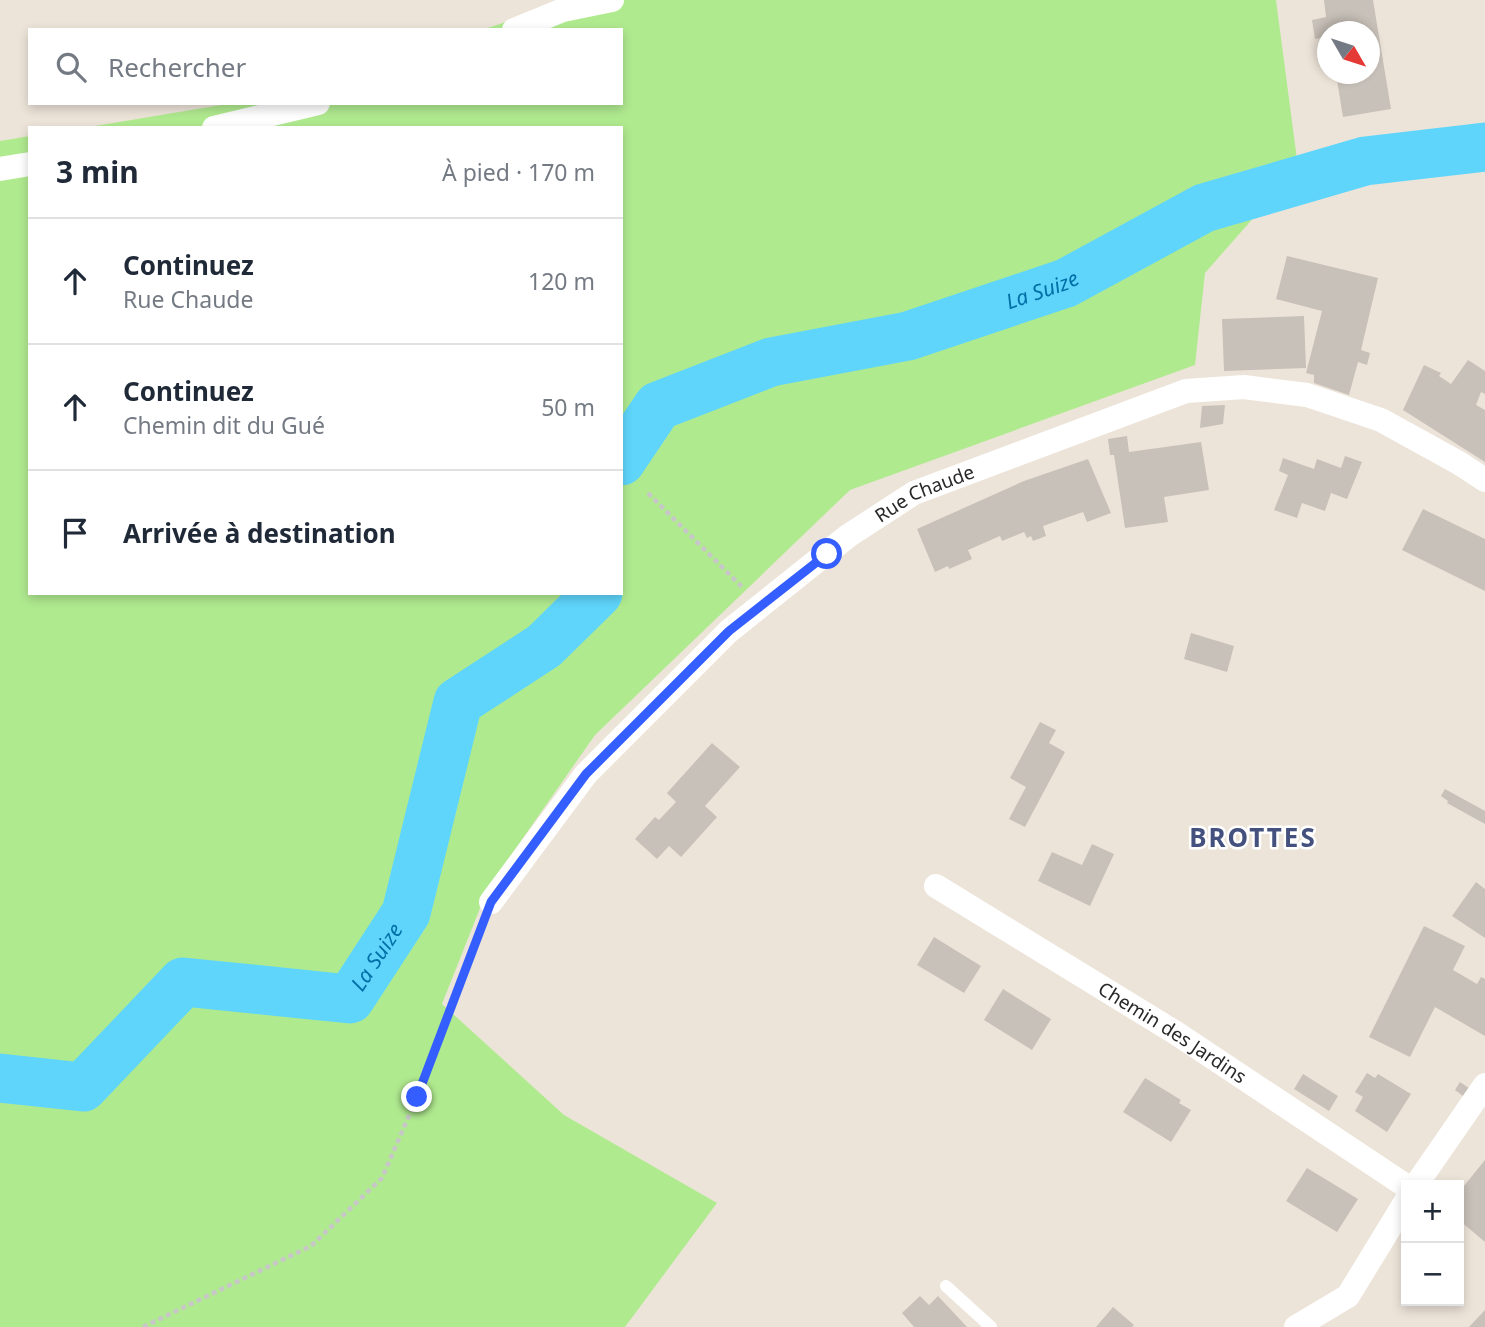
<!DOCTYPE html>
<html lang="fr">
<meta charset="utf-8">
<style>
body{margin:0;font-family:"Noto Sans",sans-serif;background:#f2f2f3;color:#1f2937}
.controls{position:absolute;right:21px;bottom:21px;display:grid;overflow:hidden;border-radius:0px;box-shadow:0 4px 10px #0003}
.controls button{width:63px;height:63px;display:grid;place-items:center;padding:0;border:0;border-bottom:2px solid #e0e1e3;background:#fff;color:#1f2937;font:35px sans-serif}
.compass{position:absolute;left:1317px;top:21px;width:63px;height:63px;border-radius:50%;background:#fff;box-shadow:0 4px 10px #0003;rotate:129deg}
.stop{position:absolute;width:21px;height:21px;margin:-16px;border:5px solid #345eff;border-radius:50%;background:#fff}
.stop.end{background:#345eff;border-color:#fff;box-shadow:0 2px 7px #0008}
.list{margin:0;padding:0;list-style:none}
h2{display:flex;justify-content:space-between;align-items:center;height:91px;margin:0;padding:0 28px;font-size:30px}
h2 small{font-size:23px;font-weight:400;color:#747a83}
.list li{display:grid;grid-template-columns:46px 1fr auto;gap:21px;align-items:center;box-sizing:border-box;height:126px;padding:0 28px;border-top:2px solid #e0e1e3}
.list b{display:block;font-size:26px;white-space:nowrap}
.list p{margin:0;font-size:23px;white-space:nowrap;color:#747a83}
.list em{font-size:23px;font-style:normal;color:#747a83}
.icon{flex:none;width:38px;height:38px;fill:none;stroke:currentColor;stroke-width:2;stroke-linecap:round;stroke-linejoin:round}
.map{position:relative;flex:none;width:1485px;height:1327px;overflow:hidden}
.search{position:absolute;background:#fff;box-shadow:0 4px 10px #0003;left:28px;top:28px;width:595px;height:77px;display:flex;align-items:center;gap:18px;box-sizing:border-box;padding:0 24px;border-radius:0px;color:#747a83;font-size:26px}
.panel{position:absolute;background:#fff;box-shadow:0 4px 10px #0003;left:28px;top:126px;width:595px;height:469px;border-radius:0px}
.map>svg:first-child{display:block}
.green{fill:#b0ea8f}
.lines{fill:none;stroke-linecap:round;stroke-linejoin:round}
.river{stroke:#5fd5fc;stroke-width:49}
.building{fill:#c8c1b9}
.path{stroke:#c7c7c7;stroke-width:4.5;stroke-dasharray:5 3.5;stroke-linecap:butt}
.service{stroke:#fff;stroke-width:12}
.minor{stroke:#fff;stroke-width:24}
.route{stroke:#345eff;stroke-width:9}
.labels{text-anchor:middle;stroke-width:5;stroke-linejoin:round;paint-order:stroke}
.street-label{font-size:19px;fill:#292929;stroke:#fff}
.water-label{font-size:21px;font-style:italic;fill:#0070a6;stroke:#fff}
.district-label{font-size:26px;font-weight:bold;letter-spacing:2px;fill:#44507e;stroke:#fff}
</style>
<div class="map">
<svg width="1485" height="1327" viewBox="0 0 1485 1327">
<rect width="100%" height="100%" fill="#ede4d9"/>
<path class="green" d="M 570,0 L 1276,0 L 1298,167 L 1205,273 L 1195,365 L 850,490 L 595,735 L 488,888 L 442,1004 L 564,1115 L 717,1203 L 625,1327 L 0,1327 L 0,141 L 30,136 L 30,593 L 621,593 L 621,128 L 83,128 L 233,103 L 621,103 L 621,30 L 482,30 Z"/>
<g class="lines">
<g class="river">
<path id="s1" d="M 621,461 L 658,406 L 771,362 L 908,336 L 1066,283 L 1204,208 L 1365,161 L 1485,147"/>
<path id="s2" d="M 0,1078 L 83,1087 L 183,982 L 350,999 L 406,913 L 458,702 L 544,646 L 598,593"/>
</g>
</g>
<path class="building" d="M 1324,0 L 1373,0 L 1391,109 L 1343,117 L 1336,74 L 1370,74 L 1370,32 L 1327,32 L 1327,37 L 1315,39 L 1312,20 L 1326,17 Z
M 1287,256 L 1378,278 L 1361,350 L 1370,353 L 1367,365 L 1358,362 L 1349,395 L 1314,383 L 1314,375 L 1306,373 L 1322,311 L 1276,299 Z
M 1304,316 L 1306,368 L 1224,371 L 1222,319 Z
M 1468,360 L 1485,371 L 1485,394 L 1481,392 L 1476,405 L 1485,410 L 1485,462 L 1403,410 L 1424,365 L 1441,373 L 1439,376 L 1451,384 Z
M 1225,405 L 1223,424 L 1200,428 L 1202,406 Z
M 1127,436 L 1129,452 L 1201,442 L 1209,490 L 1164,497 L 1168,522 L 1125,528 L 1114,455 L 1110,455 L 1108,439 Z
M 1345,456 L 1362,462 L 1347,499 L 1331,493 L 1325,511 L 1302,503 L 1297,518 L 1274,510 L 1288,475 L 1279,471 L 1283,458 L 1314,469 L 1317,459 L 1341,468 Z
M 1088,459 L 1111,513 L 1087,522 L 1083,512 L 1043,526 L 1046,536 L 1033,541 L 1031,536 L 1027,538 L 1024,532 L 1002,541 L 1000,536 L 968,550 L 972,559 L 949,569 L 948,566 L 935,572 L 917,529 L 1024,481 Z
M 1423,509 L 1485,539 L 1485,591 L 1402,550 Z
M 1191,633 L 1234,646 L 1227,672 L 1184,659 Z
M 1040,722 L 1056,730 L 1049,743 L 1065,752 L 1025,827 L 1009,819 L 1026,787 L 1010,778 Z
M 712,743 L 740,767 L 705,806 L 717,817 L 681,857 L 669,846 L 657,859 L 635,839 L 655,817 L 659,820 L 676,802 L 667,793 Z
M 1445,789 L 1485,811 L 1485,824 L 1447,803 L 1448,801 L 1441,796 Z
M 1092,844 L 1114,854 L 1090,906 L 1038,881 L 1052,852 L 1082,865 Z
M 1476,882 L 1485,889 L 1485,938 L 1452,916 Z
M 1424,926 L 1465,946 L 1453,970 L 1477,984 L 1481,977 L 1485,979 L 1485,1036 L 1435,1007 L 1410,1057 L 1369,1037 Z
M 934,937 L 981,966 L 964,993 L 917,965 Z
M 1003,989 L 1051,1019 L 1032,1050 L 984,1020 Z
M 1367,1073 L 1375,1078 L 1378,1074 L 1411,1094 L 1387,1132 L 1355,1111 L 1363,1097 L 1355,1092 Z
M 1303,1074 L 1338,1096 L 1329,1111 L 1294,1089 Z
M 1145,1078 L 1181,1100 L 1179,1103 L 1191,1110 L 1171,1142 L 1123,1112 Z
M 1460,1082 L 1469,1088 L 1463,1096 L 1455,1090 Z
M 1485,1160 L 1485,1242 L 1459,1220 L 1459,1192 Z
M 1307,1168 L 1358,1199 L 1337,1232 L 1286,1201 Z
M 920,1296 L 929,1305 L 938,1296 L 967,1327 L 914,1327 L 902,1313 Z
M 1113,1307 L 1134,1325 L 1132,1327 L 1096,1327 Z
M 1485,1310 L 1485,1327 L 1469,1327 Z"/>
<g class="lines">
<path class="path" d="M 648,493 L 743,588
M 143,1327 L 311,1246 L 382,1178 L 417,1097 L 482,926"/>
<path class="service" d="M 946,1286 L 991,1327"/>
<g class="minor">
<path d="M 514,30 L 563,10 L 612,0"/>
<path d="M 214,128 L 318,103"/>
<path d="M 0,169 L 30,164"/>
<path id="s3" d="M 936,886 L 1176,1033 L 1406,1186"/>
<path id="s4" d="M 491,902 L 586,774 L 729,631 L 848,536 L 914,493 L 1186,391 L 1244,387 L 1307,395 L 1381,420 L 1459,463 L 1485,480"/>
<path d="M 1416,1185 L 1485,1085"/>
<path d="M 1296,1327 L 1348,1296 L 1406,1201"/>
</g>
</g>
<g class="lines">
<path class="route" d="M 417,1097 L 491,902 L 586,774 L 729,631 L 827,554"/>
</g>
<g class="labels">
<g class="street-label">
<text dy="7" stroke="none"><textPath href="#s4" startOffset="602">Rue Chaude</textPath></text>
<text dy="7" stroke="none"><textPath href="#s3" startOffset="278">Chemin des Jardins</textPath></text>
</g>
<g class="water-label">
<text dy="7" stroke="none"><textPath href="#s1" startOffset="469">La Suize</textPath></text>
<text dy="7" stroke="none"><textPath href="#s2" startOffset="446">La Suize</textPath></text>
</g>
<g class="district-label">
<text x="1253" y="847">BROTTES</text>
</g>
</g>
</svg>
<div class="controls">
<button>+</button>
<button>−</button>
</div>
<svg class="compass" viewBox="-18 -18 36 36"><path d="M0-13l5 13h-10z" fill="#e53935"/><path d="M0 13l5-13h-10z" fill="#747a83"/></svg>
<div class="stop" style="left:827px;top:554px"></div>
<div class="stop end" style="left:417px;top:1097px"></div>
<div class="search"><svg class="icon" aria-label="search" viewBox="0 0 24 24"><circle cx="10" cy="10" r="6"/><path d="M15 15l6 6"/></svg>Rechercher</div>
<section class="panel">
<h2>3 min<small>À pied · 170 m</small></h2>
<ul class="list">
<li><svg class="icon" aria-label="ahead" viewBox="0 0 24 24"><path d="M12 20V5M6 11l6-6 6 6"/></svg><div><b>Continuez</b><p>Rue Chaude</p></div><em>120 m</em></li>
<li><svg class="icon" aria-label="ahead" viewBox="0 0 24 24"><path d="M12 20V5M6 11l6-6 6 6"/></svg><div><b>Continuez</b><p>Chemin dit du Gué</p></div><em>50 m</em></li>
<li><svg class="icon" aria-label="arrive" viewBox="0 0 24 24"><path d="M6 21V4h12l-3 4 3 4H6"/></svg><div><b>Arrivée à destination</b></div></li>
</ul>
</section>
</div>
